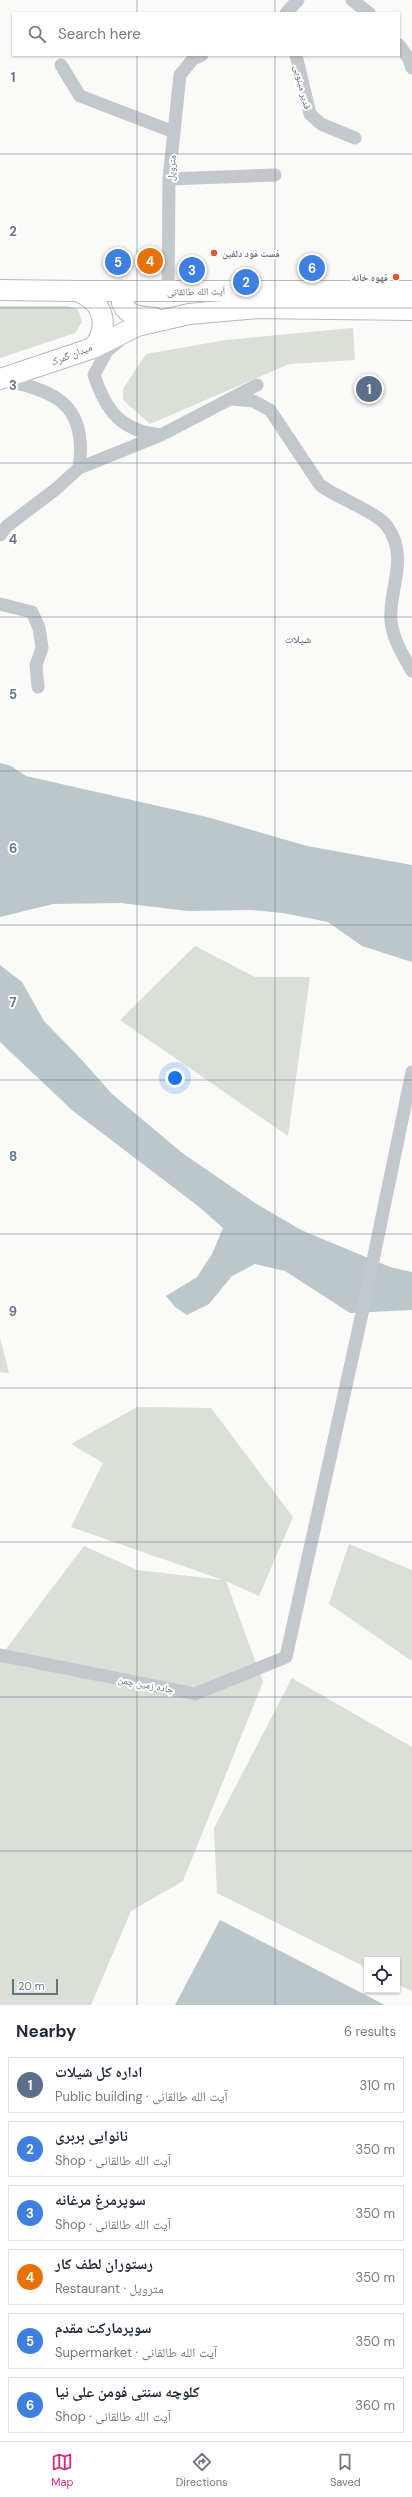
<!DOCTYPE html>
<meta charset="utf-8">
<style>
body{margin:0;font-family:"DM Sans","Noto Naskh Arabic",sans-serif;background:#f2f2f3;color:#1f2937}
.controls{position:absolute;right:12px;bottom:12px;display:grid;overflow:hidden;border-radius:0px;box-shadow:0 1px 3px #0004}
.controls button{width:36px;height:36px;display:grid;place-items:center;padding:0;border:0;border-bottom:1px solid #e0e1e3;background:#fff;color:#1f2937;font:20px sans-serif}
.scale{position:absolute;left:12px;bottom:10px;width:46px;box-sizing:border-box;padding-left:4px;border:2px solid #657683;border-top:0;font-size:11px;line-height:14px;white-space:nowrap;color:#657683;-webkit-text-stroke:3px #fff;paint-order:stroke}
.you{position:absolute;left:175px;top:1078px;width:14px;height:14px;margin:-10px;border:3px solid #fff;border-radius:50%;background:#1a73e8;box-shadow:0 0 0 6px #1a73e833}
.badge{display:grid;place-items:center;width:26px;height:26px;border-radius:50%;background:#db2777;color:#fff;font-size:13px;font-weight:700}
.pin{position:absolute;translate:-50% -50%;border:2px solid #fff;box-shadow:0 1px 4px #0006}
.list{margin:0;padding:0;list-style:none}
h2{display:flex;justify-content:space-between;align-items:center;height:52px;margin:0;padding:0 16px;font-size:17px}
h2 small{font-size:13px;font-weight:400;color:#747a83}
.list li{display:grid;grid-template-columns:26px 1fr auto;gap:12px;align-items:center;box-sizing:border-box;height:56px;margin:0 8px 8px;padding:0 8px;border:1px solid #e0e1e3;border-radius:0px}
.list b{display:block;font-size:15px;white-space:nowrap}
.list p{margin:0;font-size:13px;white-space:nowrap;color:#747a83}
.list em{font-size:13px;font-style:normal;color:#747a83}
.icon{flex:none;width:22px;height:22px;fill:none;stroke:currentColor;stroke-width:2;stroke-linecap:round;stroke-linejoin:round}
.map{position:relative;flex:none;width:412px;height:2005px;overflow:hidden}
.search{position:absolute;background:#fff;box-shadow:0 1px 3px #0004;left:12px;right:12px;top:12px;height:44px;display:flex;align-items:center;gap:10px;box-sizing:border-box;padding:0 14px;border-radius:0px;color:#747a83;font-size:15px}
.sheet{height:436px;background:#fff}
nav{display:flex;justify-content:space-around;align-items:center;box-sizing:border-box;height:56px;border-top:1px solid #e0e1e3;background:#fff;font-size:11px;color:#747a83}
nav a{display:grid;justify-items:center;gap:2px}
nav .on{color:#db2777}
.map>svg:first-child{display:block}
.green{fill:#dadfd7}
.water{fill:#bbc7cb}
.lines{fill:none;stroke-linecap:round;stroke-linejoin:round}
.primary-casing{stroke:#b5babe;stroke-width:22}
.minor{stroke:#c3c8cc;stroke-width:13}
.primary{stroke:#fff;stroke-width:20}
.grid{fill:none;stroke:#657683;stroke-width:1;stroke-opacity:0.55}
.poi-dot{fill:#e4572e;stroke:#fff;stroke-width:1.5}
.labels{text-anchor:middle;stroke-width:4;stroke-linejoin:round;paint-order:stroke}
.street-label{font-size:10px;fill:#657683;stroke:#fff}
.poi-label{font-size:10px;font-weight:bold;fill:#657683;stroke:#fff;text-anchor:start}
.neighbourhood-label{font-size:11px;fill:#57646e;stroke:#fff}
.grid-label{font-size:13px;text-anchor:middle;font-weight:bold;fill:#657683;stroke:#fff;stroke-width:4;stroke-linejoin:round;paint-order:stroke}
</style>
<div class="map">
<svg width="412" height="2005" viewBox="0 0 412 2005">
<rect width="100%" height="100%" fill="#fafaf8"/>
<path class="green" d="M 0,306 L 68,306 L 78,310 L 82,322 L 75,333 L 0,358 Z
M 353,328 L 355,360 L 289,364 L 150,424 L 123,400 L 123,389 L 146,354 L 226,340 Z
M 195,946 L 255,977 L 310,977 L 288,1136 L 120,1020 Z
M 0,1338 L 9,1373 L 0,1372 Z
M 137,1407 L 211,1408 L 293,1517 L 259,1596 L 226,1581 L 263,1682 L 183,1881 L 131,1911 L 91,2005 L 0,2005 L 0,1657 L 84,1546 L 137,1570 L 223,1580 L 71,1527 L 103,1463 L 71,1444 Z
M 349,1544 L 412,1570 L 412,1661 L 329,1604 Z
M 292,1678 L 412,1747 L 412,1991 L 397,1984 L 397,1960 L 367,1960 L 367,1968 L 217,1893 L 214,1828 Z"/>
<path class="water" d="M 0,763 L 11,766 L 26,776 L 207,817 L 307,846 L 412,865 L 412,962 L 362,946 L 328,922 L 283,913 L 251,910 L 188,911 L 121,903 L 53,904 L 0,917 Z
M 0,965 L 22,982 L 44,1021 L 81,1059 L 112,1094 L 181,1152 L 255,1203 L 301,1230 L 390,1267 L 412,1272 L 412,1310 L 350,1313 L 285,1271 L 255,1264 L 232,1276 L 209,1304 L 187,1315 L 175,1307 L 166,1296 L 197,1277 L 212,1254 L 223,1228 L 198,1206 L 73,1111 L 0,1042 Z
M 220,1920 L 385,2005 L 175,2005 Z"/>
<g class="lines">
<g class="primary-casing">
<path id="primary" d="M 0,290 L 77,291 C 103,300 111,326 93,348
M 77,291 L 412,291
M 130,292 L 124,297 L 122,303 C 129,318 141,316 155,318
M 0,379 L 93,348 L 137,326 L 189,314 L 257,308 L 412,310"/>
</g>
<path class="minor" d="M 352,0 L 369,13
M 286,13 L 298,0
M 399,45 L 409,59 L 412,68
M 296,55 L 310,114 L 321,124 L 355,138
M 61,65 L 80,96 L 174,132
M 169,179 L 275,175
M 168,291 L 169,179 L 180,75 L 193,59 L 202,55
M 119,341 L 107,351 L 94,375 C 106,411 121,431 161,435
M 2,380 C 57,390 88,406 79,468
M 231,399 L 253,401 L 270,410 L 320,485 C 337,498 375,511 387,526 C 410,558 388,590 391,621 C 393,640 403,655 412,671
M 0,535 L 7,526 L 56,489 L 79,468 L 161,435 L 257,385
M 0,604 L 32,612 L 39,628 L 42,648 L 36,665 L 38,687
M 0,1655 L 195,1694 L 286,1657 L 361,1318 L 412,1072"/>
<use href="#primary" class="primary"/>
</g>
<path class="grid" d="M 137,0 L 137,13M 275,0 L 275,13M 137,55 L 137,2005M 275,55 L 275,2005M 0,154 L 412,154M 0,308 L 412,308M 0,463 L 412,463M 0,617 L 412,617M 0,771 L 412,771M 0,925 L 412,925M 0,1080 L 412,1080M 0,1234 L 412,1234M 0,1388 L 412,1388M 0,1542 L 412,1542M 0,1697 L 412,1697M 0,1851 L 412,1851"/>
<g class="poi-dot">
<circle cx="214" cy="253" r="4"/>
<circle cx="396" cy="277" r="4"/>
</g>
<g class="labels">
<g class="street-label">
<text transform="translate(303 87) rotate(76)" y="4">قدیر مینویی</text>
<text transform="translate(171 168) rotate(-86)" y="4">متروپل</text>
<text transform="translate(196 291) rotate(-1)" y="4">آیت الله طالقانی</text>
<text transform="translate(71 354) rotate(-21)" y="4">میدان گمرک</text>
<text transform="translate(146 1684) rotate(11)" y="4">جاده زمین چمن</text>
</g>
<g class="poi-label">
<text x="222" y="257">فست فود دلفین</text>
<text x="388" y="281" text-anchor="end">قهوه خانه</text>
</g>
<g class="neighbourhood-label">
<text x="298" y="643">شیلات</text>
</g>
</g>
<g class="grid-label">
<text x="13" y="82">1</text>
<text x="13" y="236">2</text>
<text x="13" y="390">3</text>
<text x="13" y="544">4</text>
<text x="13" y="699">5</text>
<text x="13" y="853">6</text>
<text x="13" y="1007">7</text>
<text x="13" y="1161">8</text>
<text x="13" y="1316">9</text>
</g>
</svg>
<div class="controls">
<button><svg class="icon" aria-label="locate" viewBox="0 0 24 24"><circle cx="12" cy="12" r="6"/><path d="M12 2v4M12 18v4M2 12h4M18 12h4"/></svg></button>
</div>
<div class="scale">20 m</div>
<div class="you"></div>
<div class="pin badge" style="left:369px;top:389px;background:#5c6f8a">1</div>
<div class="pin badge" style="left:246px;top:282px;background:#3f7fe0">2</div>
<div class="pin badge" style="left:192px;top:270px;background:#3f7fe0">3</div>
<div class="pin badge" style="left:150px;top:261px;background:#e8710a">4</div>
<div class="pin badge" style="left:118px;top:262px;background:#3f7fe0">5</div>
<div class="pin badge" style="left:312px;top:268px;background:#3f7fe0">6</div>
<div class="search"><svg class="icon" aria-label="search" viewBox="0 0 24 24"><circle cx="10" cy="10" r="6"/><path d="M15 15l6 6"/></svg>Search here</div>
</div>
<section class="sheet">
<h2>Nearby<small>6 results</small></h2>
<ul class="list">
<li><span class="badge" style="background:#5c6f8a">1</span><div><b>اداره کل شیلات</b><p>Public building · آیت الله طالقانی</p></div><em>310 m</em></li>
<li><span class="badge" style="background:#3f7fe0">2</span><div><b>نانوایی بربری</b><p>Shop · آیت الله طالقانی</p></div><em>350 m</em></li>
<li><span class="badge" style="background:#3f7fe0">3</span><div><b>سوپرمرغ مرغانه</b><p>Shop · آیت الله طالقانی</p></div><em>350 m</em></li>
<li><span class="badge" style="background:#e8710a">4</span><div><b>رستوران لطف کار</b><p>Restaurant · متروپل</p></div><em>350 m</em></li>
<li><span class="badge" style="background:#3f7fe0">5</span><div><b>سوپرمارکت مقدم</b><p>Supermarket · آیت الله طالقانی</p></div><em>350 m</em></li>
<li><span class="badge" style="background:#3f7fe0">6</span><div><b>کلوچه سنتی فومن علی نیا</b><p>Shop · آیت الله طالقانی</p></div><em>360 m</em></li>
</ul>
</section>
<nav>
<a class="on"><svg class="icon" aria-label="map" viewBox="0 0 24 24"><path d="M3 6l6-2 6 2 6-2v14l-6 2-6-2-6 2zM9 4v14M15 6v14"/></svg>Map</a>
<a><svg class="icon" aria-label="directions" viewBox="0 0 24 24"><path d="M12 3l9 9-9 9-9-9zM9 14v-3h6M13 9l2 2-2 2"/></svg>Directions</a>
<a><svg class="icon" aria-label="saved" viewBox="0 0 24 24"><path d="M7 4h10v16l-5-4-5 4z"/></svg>Saved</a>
</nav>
